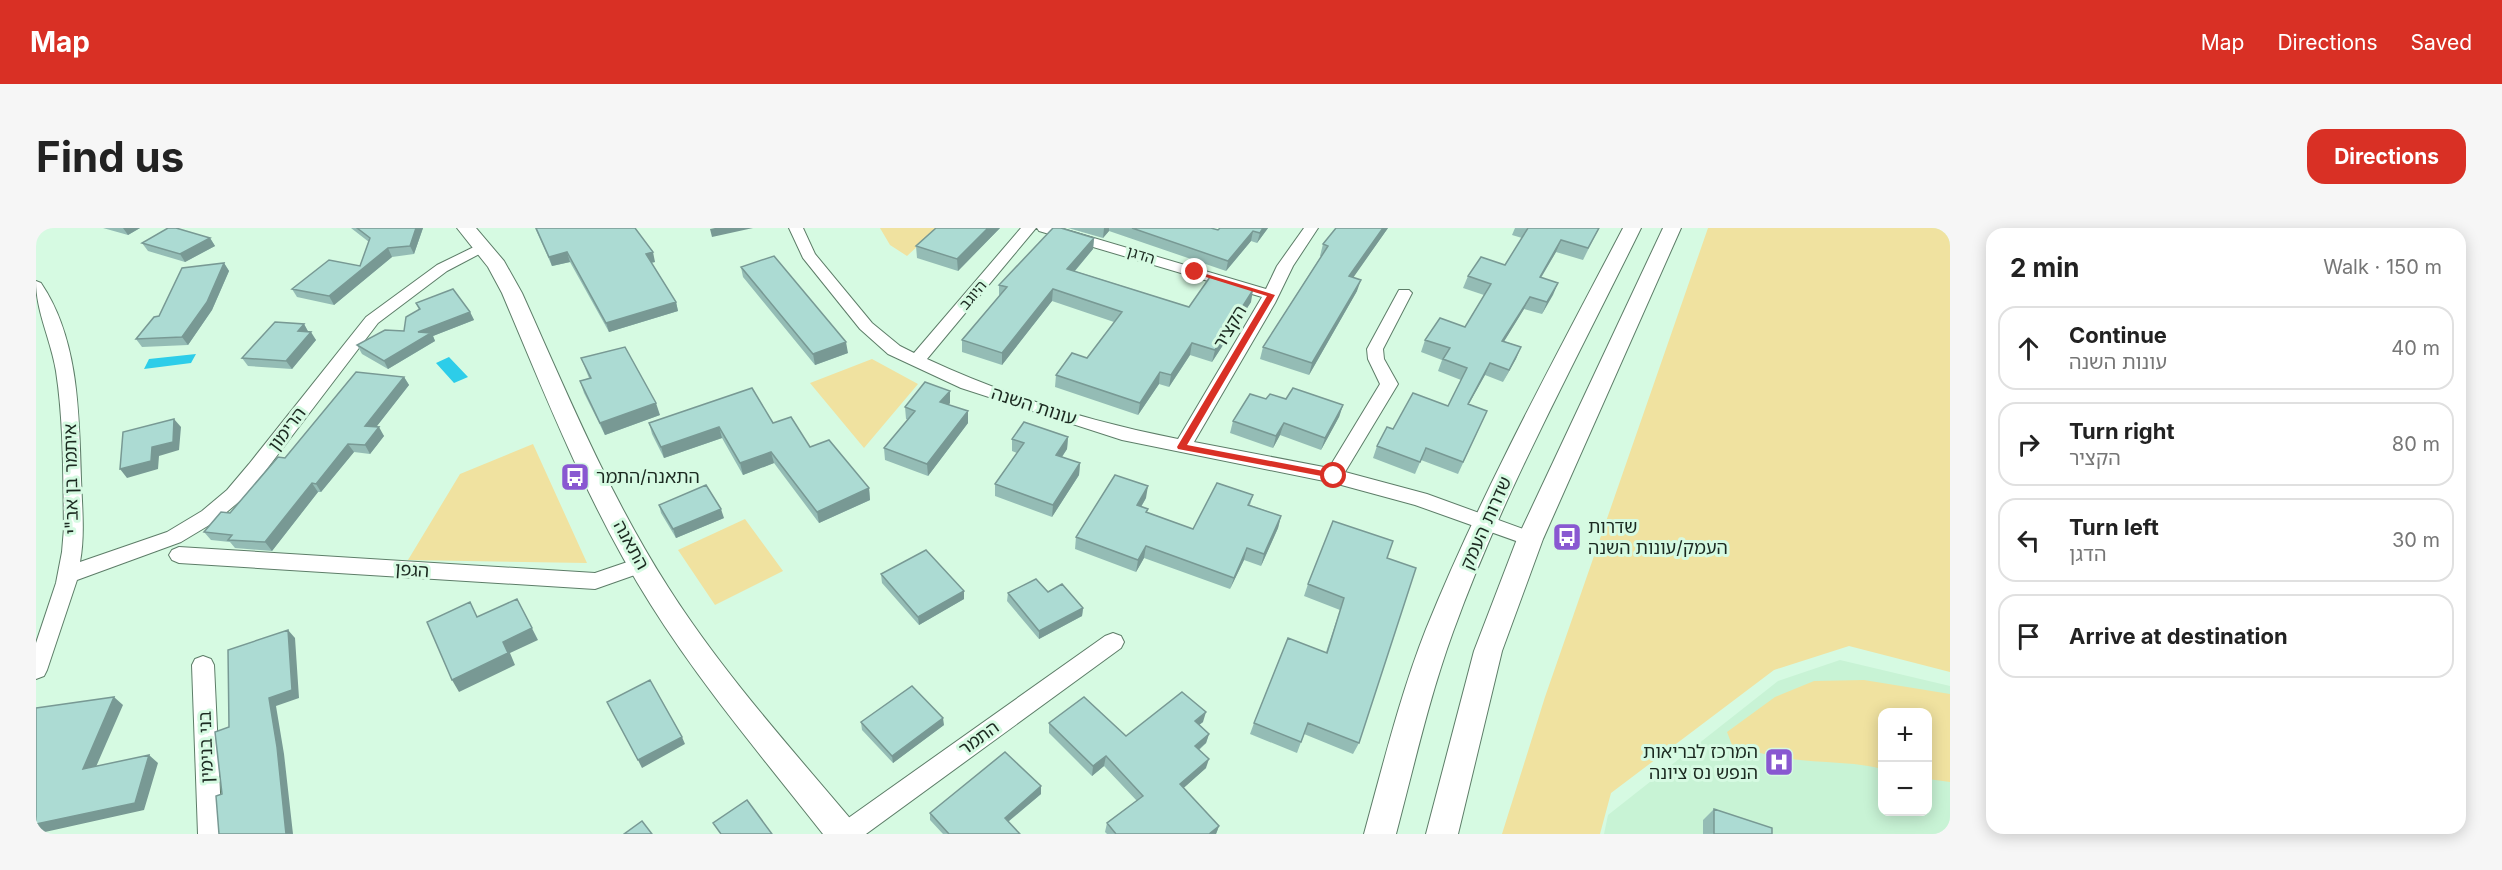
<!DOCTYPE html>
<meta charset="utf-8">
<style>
body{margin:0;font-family:Inter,"Noto Sans Hebrew",sans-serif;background:#f6f6f6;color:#222}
.controls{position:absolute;right:18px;bottom:18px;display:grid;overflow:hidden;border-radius:12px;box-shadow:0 3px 15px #0003}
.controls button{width:54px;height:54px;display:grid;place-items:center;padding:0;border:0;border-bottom:2px solid #e0e0e0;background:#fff;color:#222;font:30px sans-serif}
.stop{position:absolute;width:18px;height:18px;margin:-14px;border:4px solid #d93025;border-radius:50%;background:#fff}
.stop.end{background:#d93025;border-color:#fff;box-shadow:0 2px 6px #0008}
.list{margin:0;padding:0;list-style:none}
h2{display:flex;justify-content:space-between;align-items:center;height:78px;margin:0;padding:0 24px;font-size:26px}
h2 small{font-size:20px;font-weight:400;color:#767676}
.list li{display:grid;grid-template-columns:39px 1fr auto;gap:18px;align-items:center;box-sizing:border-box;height:84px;margin:0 12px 12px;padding:0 12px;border:2px solid #e0e0e0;border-radius:18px}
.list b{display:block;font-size:22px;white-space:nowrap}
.list p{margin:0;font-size:20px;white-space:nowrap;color:#767676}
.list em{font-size:20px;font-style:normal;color:#767676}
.icon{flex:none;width:33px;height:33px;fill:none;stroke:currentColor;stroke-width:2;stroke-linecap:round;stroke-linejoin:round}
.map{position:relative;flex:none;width:1914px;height:606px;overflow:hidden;border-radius:18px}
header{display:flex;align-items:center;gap:36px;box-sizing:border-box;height:84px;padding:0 30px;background:#d93025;color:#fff}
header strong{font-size:28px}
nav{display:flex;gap:33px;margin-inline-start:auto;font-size:21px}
.intro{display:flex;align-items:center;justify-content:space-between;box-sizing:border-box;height:144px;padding:0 36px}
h1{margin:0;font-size:42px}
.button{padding:15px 27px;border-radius:18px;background:#d93025;color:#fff;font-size:21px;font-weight:700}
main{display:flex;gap:36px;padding:0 36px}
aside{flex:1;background:#fff;border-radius:18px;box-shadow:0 3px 15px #0003}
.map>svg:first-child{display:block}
.built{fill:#c8f3d5;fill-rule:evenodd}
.green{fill:#f0e2a0}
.water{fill:#2dcde9}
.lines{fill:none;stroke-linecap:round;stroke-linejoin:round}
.minor-casing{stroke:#5d7d68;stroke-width:2}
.tertiary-casing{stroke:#5d7d68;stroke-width:2}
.minor{fill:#fff;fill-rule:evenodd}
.tertiary{fill:#fff;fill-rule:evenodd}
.wall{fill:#94bcb5}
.shaded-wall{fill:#789994}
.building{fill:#acdbd3;stroke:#789994;stroke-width:1.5}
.route{fill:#d93025}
.labels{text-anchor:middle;stroke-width:6;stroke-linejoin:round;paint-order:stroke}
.far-street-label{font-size:15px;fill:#1b2920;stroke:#d6fae2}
.street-label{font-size:18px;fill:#1b2920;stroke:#d6fae2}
.poi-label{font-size:18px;fill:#1b2920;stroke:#d6fae2;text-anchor:start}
</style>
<header>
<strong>Map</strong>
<nav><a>Map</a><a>Directions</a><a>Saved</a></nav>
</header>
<div class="intro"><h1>Find us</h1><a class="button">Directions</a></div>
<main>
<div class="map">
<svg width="1914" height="606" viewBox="0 0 1914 606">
<rect width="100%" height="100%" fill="#d6fae2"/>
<path class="built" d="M 1804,432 L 1914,458 L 1914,606 L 1568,606 L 1572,587 L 1742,453 ZM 1846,484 L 1892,484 L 1892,584 L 1846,584 Z"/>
<path class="green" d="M 844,0 L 901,0 L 871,28 L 854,17 Z
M 1672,0 L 1914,0 L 1914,444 L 1813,418 L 1738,442 L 1575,565 L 1564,606 L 1466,606 L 1509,469 Z
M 836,131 L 882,156 L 828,220 L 774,155 Z
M 497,216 L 551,335 L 372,332 L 424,246 Z
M 709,291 L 747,343 L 679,377 L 642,322 Z
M 1828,452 L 1914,466 L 1914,554 L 1892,551 L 1892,484 L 1846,484 L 1846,541 C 1819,534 1792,535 1764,532 C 1741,530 1718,524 1696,517 L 1691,504 L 1739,469 L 1778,453 Z"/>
<path class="water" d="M 160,126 L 155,135 L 108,141 L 113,131 Z
M 413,129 L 432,149 L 418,155 L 400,135 Z"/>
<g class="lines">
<g class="minor-casing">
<path id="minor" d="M 753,0 L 767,0 L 779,26 L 836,95 L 864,118 L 878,125 L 985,0 L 1000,0 L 891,131 C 970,168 1056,194 1142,211 L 1226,69 L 1003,3 L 1001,0 L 1024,0 L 1230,61 L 1241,38 L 1268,0 L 1282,0 L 1257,38 L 1239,75 L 1158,214 L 1293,240 L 1344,156 L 1332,131 L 1331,121 L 1363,62 L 1373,62 L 1376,65 L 1347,121 L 1348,131 L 1362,156 L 1309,244 L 1391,266 L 1501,306 L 1504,311 L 1501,316 L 1494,318 L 1379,277 L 1298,255 L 1086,212 L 925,160 L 852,126 L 824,101 L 767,30 Z
M 446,15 L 451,16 L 453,19 L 451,22 L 411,43 L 342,95 L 227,246 L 205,272 L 180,293 L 145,314 L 41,352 L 11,442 L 8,448 L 0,451 L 0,415 L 20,355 L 26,324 L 28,300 C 27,248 28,195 20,143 C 15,112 0,84 0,53 L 5,55 C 43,111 43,186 45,251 C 46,279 49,307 44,334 L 131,304 L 166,283 L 191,262 L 213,236 L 330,89 L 401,37 Z
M 143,319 L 559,345 L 606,329 L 613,332 L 616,337 L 613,342 L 559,361 L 143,335 L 136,332 L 133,327 L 136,322 Z
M 1077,405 L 1085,408 L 1088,414 L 1085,420 L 830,606 L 798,606 L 801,598 L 1069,408 Z
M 167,428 L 175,431 L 178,437 L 186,606 L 162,606 L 156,437 L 159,431 Z"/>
</g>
<g class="tertiary-casing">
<path id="tertiary" d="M 421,0 L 440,0 L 468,33 L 486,65 C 531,165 573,267 632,359 C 686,444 754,519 818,595 L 823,606 L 787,606 C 728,531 666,458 615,377 C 553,279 511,171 466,65 L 452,39 Z
M 1587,0 L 1605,0 C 1540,133 1467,265 1417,404 C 1393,470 1378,538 1360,606 L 1328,606 C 1347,537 1364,467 1390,401 C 1446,263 1518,132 1587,0 Z
M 1627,0 L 1645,0 L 1507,311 L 1466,423 L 1422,606 L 1390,606 L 1438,423 L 1481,311 Z"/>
</g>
<use href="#minor" class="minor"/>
<use href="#tertiary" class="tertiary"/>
</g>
<path class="wall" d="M 67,0 L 104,0 L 92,7 Z
M 315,0 L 387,0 L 378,26 L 356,29 L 298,77 L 261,69 L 256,61 L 324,38 L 333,14 Z
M 499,0 L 599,0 L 619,34 L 615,35 L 640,74 L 642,83 L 573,104 L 534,34 L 516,38 Z
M 900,0 L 964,0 L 922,43 L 881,30 L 880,18 Z
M 1032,0 L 1175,0 L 1182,2 L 1184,0 L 1232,0 L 1221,15 L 1215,13 L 1190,43 L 1073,3 L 1067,10 Z
M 1352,0 L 1317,49 L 1321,63 L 1273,147 L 1224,131 L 1227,119 L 1285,28 L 1284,28 L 1287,16 Z
M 1479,0 L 1563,0 L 1547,32 L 1520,24 L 1505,50 L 1522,55 L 1506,86 L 1488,81 L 1468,113 L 1485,119 L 1467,154 L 1449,147 L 1433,176 L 1451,183 L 1422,246 L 1385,232 L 1379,246 L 1337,230 L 1341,218 L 1357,201 L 1412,178 L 1425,152 L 1402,143 L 1406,132 L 1385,124 L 1389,112 L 1429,99 L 1448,67 L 1427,60 L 1432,48 L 1469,37 L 1486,10 L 1476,7 Z
M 174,10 L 179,18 L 149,34 L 112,23 L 106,15 Z
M 1058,10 L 1057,21 L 1039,43 L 1153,79 L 1215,74 L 1176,134 L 1154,127 L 1133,159 L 1123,156 L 1102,187 L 1019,159 L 1020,147 L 1051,130 L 1078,94 L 1016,73 L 966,137 L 926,124 L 926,112 L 963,68 L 963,57 Z
M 188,35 L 193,43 L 176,82 L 152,117 L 106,119 L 100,111 L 123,88 Z
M 705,39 L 812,125 L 779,137 L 707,49 Z
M 380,75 L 434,84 L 438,92 L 397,108 L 399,113 L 352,141 L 326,126 L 321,117 L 368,103 L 383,82 Z
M 268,96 L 272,104 L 280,112 L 256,141 L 212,138 L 206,130 Z
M 545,130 L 624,187 L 569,207 L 548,165 L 544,153 L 553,150 Z
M 368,149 L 373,157 L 340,199 L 348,208 L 334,226 L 318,224 L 285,264 L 282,264 L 236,323 L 199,320 L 194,314 L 175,312 L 168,304 L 194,285 L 249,230 Z
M 1230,171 L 1250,171 L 1307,177 L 1303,189 L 1285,222 L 1244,207 L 1237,220 L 1194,205 L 1197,193 Z
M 914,175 L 912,177 L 932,195 L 892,248 L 849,232 L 848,220 L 872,192 L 870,191 L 869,179 Z
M 613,195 L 737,195 L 774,219 L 833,260 L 834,272 L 783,295 L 738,235 L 707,247 L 686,210 L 628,230 L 616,206 Z
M 1032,209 L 1031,221 L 1026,229 L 1044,235 L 1043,247 L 1016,289 L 959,268 L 959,256 L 981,225 L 976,223 L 976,211 Z
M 1217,267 L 1214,277 L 1245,288 L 1242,300 L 1225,338 L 1208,332 L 1194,361 L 1108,330 L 1100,344 L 1039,321 L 1040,309 L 1110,270 L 1105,279 L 1112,281 L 1111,285 L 1157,301 Z
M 623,277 L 688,290 L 640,310 L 625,285 Z
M 1351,330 L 1323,515 L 1317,526 L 1268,506 L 1261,525 L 1214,506 L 1218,495 L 1290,424 L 1304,382 L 1268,368 L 1272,356 Z
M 845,346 L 928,363 L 928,371 L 883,397 L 846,355 Z
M 1012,364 L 1047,380 L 1046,388 L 1003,411 L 971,373 L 972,365 Z
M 825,494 L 908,497 L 857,535 L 826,502 Z
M 1167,494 L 1163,497 L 1173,506 L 1170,515 L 1163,522 L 1170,540 L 1147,560 L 1183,598 L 1180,606 L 1071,606 L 1069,604 L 1071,595 L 1101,573 L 1068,538 L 1056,548 L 1013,505 L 1013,495 L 1090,508 Z
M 1005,558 L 1005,566 L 972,594 L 984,606 L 907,606 L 894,592 L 894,585 Z
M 1678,581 L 1736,606 L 1667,606 L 1667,592 Z"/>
<path class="shaded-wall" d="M 87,0 L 104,0 L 92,7 Z
M 380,0 L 387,0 L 378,26 L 374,18 Z
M 679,0 L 717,0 L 676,9 L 674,1 Z
M 952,0 L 964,0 L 922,43 L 921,31 Z
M 1068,0 L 1073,0 L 1073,3 L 1067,10 Z
M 1227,0 L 1232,0 L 1221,15 L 1224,5 Z
M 1347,0 L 1352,0 L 1310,60 L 1313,48 Z
M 1217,3 L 1215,13 L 1190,43 L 1192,33 Z
M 174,10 L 179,18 L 149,34 L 144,26 Z
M 1058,10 L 1057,21 L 1031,52 L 1031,41 Z
M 1525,12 L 1520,24 L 1498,61 L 1504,49 Z
M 352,20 L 356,29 L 298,77 L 293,68 Z
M 531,24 L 534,34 L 516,38 L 513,29 Z
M 617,24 L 619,34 L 613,35 L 610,26 Z
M 188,35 L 193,43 L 176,82 L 152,117 L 146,109 Z
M 1325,52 L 1321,63 L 1273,147 L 1276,135 Z
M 1522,55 L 1517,67 L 1506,86 L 1511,74 Z
M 1017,61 L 1016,73 L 966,137 L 966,125 Z
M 1217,62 L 1215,74 L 1176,134 L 1179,122 Z
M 1494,69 L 1488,81 L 1461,125 L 1466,113 Z
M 640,74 L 642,83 L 573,104 L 570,95 Z
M 434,84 L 438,92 L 397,108 L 399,113 L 352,141 L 348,133 L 382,104 Z
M 268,96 L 273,105 L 262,103 Z
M 275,104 L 280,112 L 256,141 L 250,133 Z
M 810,114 L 812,125 L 779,137 L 777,126 Z
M 1156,115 L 1154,127 L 1133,159 L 1135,147 Z
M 1485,119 L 1480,131 L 1467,154 L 1473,142 Z
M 1454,135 L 1449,147 L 1426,188 L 1432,176 Z
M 1124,144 L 1123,156 L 1102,187 L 1104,175 Z
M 368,149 L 373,157 L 334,207 L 329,198 Z
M 914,163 L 914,175 L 905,186 L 904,174 Z
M 620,175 L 624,187 L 569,207 L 564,195 Z
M 1307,177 L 1303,189 L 1285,222 L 1289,210 Z
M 932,183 L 932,195 L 892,248 L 891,236 Z
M 138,191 L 145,199 L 143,222 L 123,228 L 122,241 L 91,250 L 84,241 L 116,219 Z
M 1248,195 L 1244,207 L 1237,220 L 1240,208 Z
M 343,199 L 348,208 L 334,226 L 329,217 Z
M 683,199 L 686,210 L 628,230 L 625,219 Z
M 1032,209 L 1031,221 L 1019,239 L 1020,227 Z
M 312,216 L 318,224 L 285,264 L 280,256 Z
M 735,224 L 738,235 L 707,247 L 704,235 Z
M 1044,235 L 1043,247 L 1016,289 L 1017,277 Z
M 276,255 L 282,264 L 236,323 L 229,314 Z
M 1112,258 L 1110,270 L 1099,289 L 1101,277 Z
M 833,260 L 834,272 L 783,295 L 781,284 Z
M 685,281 L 688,290 L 640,310 L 637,301 Z
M 1245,288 L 1242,300 L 1225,338 L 1228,326 Z
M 1110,318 L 1108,330 L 1100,344 L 1102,332 Z
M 1211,320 L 1208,332 L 1194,361 L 1198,350 Z
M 928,363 L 928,371 L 883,397 L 882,389 Z
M 481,371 L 502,412 L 474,425 L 479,437 L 423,464 L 416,452 L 467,414 Z
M 1047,380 L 1046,388 L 1003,411 L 1003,403 Z
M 252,402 L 259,410 L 263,470 L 240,478 L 248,526 L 257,606 L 250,606 L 233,470 Z
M 78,469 L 87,477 L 56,548 L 47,541 Z
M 1170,484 L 1167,494 L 1156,502 L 1159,493 Z
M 907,490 L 908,497 L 857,535 L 856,528 Z
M 1173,506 L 1170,515 L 1156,527 L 1159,518 Z
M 646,509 L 649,516 L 606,540 L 602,532 Z
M 113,527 L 122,535 L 108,582 L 0,606 L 0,596 Z
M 1070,528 L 1068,538 L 1056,548 L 1057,538 Z
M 1173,531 L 1170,540 L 1141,566 L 1144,556 Z
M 1005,558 L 1005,566 L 968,597 L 969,590 Z
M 1183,598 L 1180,606 L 1173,606 Z"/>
<path class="building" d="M 132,0 L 140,0 L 174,10 L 144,26 L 106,15 Z
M 321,0 L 380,0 L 374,18 L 352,20 L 293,68 L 256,61 L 293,32 L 324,38 L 334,10 Z
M 500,0 L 599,0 L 617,24 L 610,26 L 640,74 L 570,95 L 531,24 L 513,29 Z
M 900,0 L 952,0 L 921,31 L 880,18 Z
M 1017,0 L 1025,0 L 1058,10 L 1031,41 L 1153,79 L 1174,49 L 1217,62 L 1179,122 L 1156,115 L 1135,147 L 1124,144 L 1104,175 L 1020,147 L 1036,125 L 1051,130 L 1086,84 L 1017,61 L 966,125 L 926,112 L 971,59 L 963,57 Z
M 1096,0 L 1175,0 L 1182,2 L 1184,0 L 1227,0 L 1224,5 L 1217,3 L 1192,33 Z
M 1300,0 L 1347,0 L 1313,48 L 1325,52 L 1276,135 L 1227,119 L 1292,18 L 1287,16 Z
M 1492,0 L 1563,0 L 1552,20 L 1525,12 L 1504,49 L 1522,55 L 1511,74 L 1494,69 L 1466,113 L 1485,119 L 1473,142 L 1454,135 L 1432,176 L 1451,183 L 1427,234 L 1390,220 L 1384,234 L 1341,218 L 1351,199 L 1357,201 L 1377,165 L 1412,178 L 1431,140 L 1407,131 L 1414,120 L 1389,112 L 1404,90 L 1429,99 L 1455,56 L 1432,48 L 1445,29 L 1469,37 Z
M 738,28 L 810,114 L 777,126 L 705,39 Z
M 188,35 L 171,74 L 146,109 L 100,111 L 118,89 L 123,88 L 146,40 Z
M 417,61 L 434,84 L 382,104 L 395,105 L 348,133 L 321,117 L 349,102 L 368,103 L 370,89 L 384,81 L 380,75 Z
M 239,94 L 268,96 L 262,103 L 275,104 L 250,133 L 206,130 Z
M 589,119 L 620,175 L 564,195 L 544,153 L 555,150 L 545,130 Z
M 320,144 L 368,149 L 329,198 L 343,199 L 329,217 L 312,216 L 280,256 L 276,255 L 229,314 L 192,312 L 196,307 L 168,304 L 185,284 L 194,285 L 242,229 L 249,230 Z
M 889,154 L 914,163 L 904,174 L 932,183 L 891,236 L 848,220 L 879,183 L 869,179 Z
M 716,160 L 737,195 L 755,189 L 774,219 L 793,212 L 833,260 L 781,284 L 735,224 L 704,235 L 683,199 L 625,219 L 613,195 Z
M 1257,160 L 1307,177 L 1289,210 L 1248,195 L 1240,208 L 1197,193 L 1214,166 L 1230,171 L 1234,166 L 1250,171 Z
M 138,191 L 137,214 L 116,219 L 115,233 L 84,241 L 87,204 Z
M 988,194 L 1032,209 L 1020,227 L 1044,235 L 1017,277 L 959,256 L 988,215 L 976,211 Z
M 1079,247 L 1112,258 L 1101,277 L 1112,281 L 1110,284 L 1157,301 L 1181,255 L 1217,267 L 1212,277 L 1245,288 L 1228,326 L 1211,320 L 1198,350 L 1110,318 L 1102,332 L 1040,309 Z
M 670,257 L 685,281 L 637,301 L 623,277 Z
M 1297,293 L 1357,313 L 1351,330 L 1380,340 L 1323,515 L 1272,495 L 1265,514 L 1218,495 L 1252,410 L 1291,425 L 1308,370 L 1272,356 Z
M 890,322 L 928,363 L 882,389 L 845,346 Z
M 1000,351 L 1012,364 L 1026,356 L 1047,380 L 1003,403 L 972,365 Z
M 481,371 L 496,400 L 467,414 L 472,425 L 416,452 L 391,394 L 434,374 L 441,389 Z
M 252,402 L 256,462 L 233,470 L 241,519 L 250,606 L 183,606 L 180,568 L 186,566 L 179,504 L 193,499 L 192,422 Z
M 614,452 L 646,509 L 602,532 L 571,474 Z
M 876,458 L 907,490 L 856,528 L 825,494 Z
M 1146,464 L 1170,484 L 1159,493 L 1173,506 L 1159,518 L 1173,531 L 1144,556 L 1183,598 L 1173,606 L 1080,606 L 1071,595 L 1107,568 L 1070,528 L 1057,538 L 1013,495 L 1048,469 L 1090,508 Z
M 78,469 L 47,541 L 113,527 L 99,575 L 0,596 L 0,480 Z
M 969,524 L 1005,558 L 969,590 L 984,606 L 913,606 L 894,585 Z
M 711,572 L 736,606 L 685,606 L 677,595 Z
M 1678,581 L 1736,600 L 1736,606 L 1678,606 Z
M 606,593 L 616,606 L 588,606 Z"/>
<path class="route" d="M 1157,42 L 1239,67 L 1151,217 L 1298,245 L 1301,246 L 1301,251 L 1142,221 L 1141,219 L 1231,68 L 1157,45 Z"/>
<defs>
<g id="bus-square" transform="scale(1.5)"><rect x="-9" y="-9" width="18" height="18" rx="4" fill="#8958d1" stroke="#d6fae2"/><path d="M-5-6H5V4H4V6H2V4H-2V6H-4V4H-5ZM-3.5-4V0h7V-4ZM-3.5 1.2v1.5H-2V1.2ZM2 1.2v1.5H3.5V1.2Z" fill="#fff"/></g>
<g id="hospital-square" transform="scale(1.5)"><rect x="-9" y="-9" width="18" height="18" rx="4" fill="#8958d1" stroke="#d6fae2"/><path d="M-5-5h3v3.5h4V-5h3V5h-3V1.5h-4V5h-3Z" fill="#fff"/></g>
</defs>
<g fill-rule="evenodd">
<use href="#bus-square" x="539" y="249"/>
<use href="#bus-square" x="1531" y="309"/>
<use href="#hospital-square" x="1743" y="534"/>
</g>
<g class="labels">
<g class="far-street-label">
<text transform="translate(1105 27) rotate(17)" y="5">הדגן</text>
<text transform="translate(937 67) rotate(-50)" y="5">היוגב</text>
</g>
<g class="street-label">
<text transform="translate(1194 99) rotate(-59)" y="6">הקציר</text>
<text transform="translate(998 178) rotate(18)" y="6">עונות השנה</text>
<text transform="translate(251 201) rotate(-53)" y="6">הרימון</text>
<text transform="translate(35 251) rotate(-91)" y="6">איתמר בן אב"י</text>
<text transform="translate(1450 295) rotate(-66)" y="6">שדרות העמק</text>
<text transform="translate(595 317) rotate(61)" y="6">התאנה</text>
<text transform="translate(376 342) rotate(4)" y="6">הגפן</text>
<text transform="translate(943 510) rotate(-36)" y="6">התמר</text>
<text transform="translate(170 519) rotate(-92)" y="6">בני בנימין</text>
</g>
<g class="poi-label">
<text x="560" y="255">התאנה/התמר</text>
<text x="1552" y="305">שדרות<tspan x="1552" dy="21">העמק/עונות השנה</tspan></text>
<text x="1722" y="530" text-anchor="end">המרכז לבריאות<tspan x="1722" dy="21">הנפש נס ציונה</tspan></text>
</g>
</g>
</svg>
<div class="controls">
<button>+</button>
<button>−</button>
</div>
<div class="stop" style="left:1298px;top:248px"></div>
<div class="stop end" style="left:1159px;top:44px"></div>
</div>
<aside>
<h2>2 min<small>Walk · 150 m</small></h2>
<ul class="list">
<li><svg class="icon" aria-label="ahead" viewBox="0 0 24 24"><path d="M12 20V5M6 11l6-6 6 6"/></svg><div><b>Continue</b><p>עונות השנה</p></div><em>40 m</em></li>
<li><svg class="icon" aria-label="right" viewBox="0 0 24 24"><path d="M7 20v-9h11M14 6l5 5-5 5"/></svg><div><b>Turn right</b><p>הקציר</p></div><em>80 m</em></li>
<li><svg class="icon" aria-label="left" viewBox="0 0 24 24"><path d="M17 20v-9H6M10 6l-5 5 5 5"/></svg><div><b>Turn left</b><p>הדגן</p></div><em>30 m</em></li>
<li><svg class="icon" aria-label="arrive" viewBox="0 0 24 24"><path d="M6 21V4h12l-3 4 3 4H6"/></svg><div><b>Arrive at destination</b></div></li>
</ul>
</aside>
</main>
